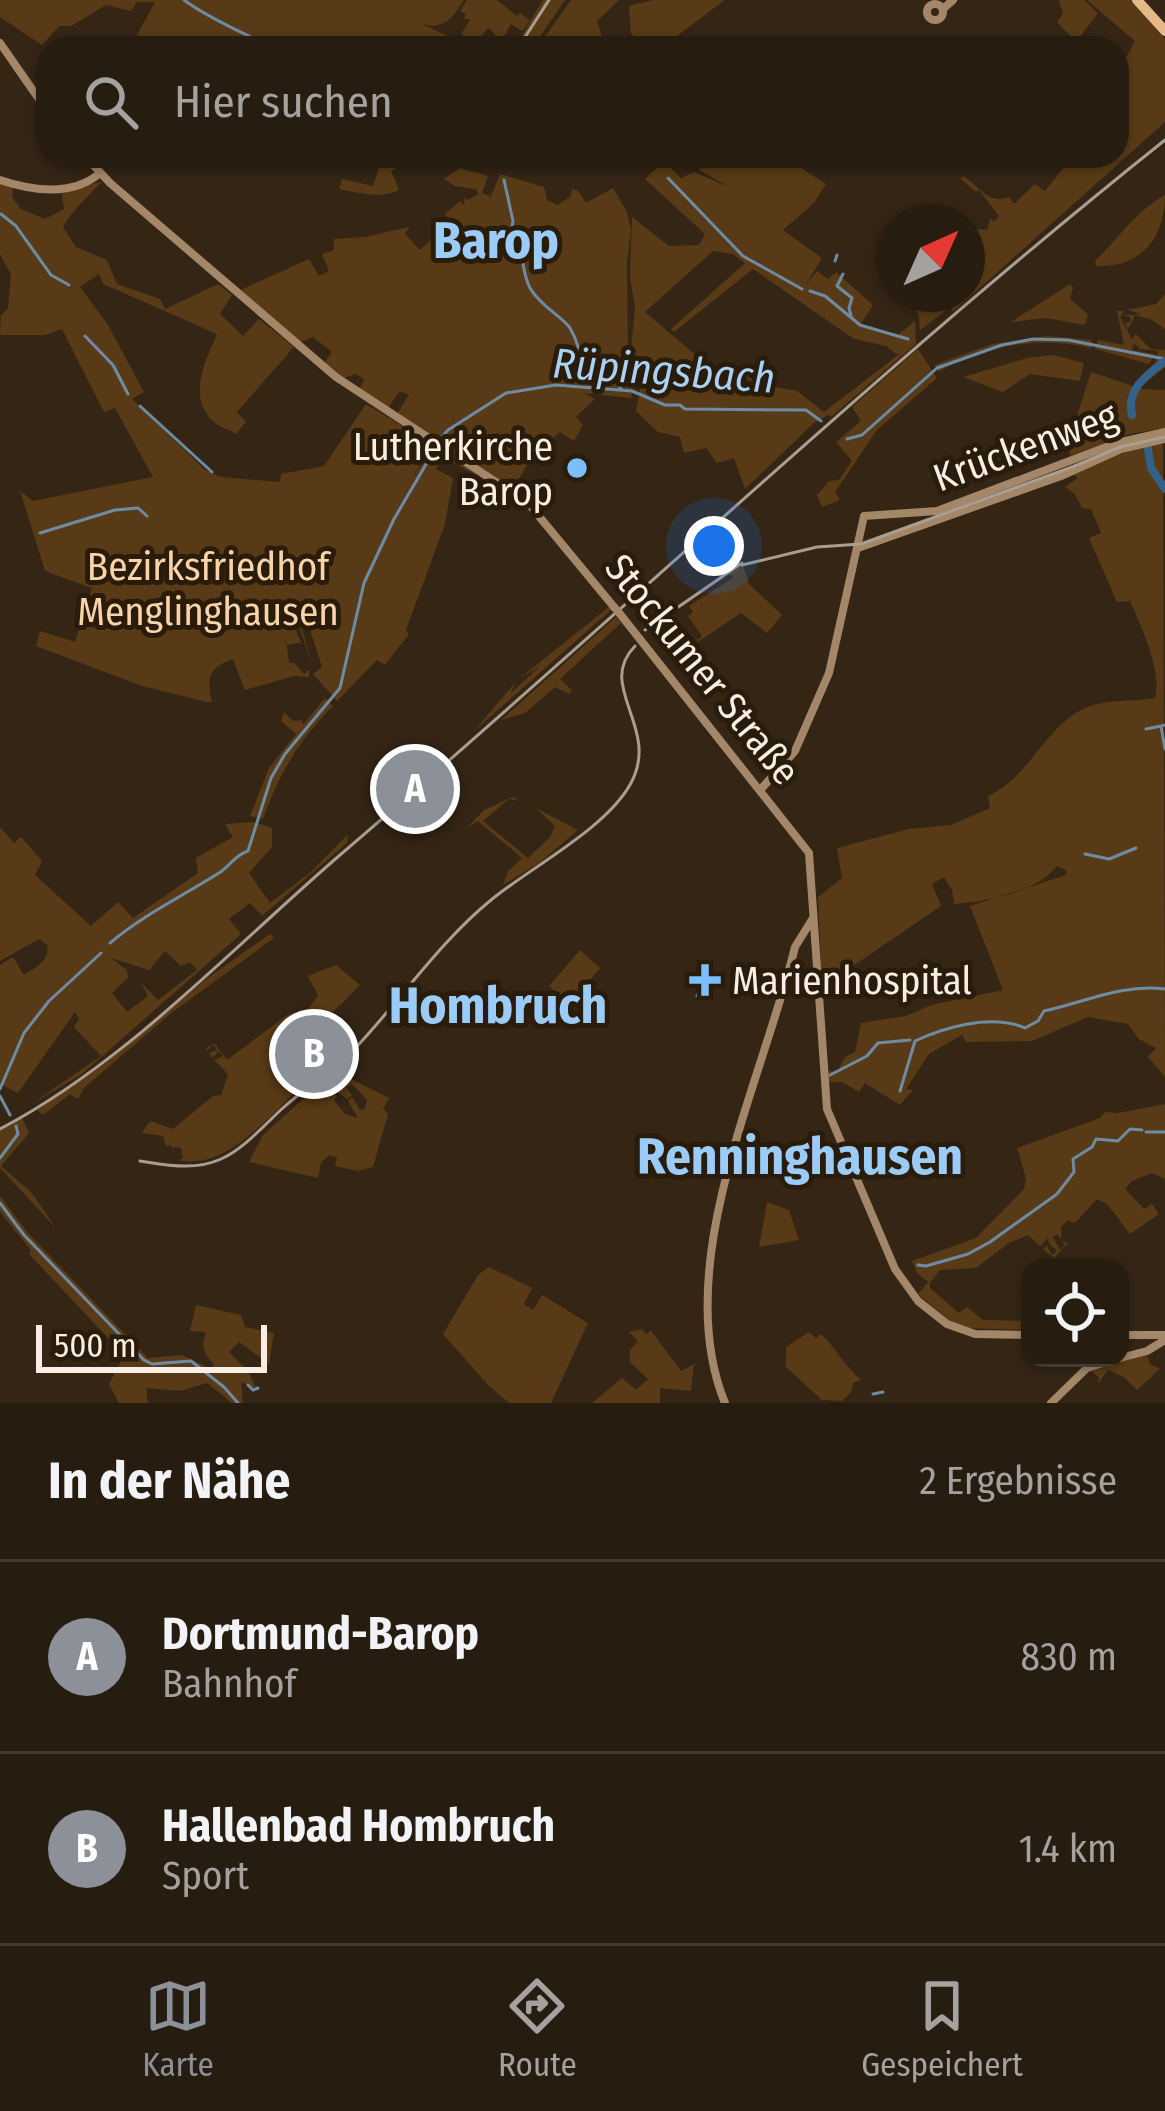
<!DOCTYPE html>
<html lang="de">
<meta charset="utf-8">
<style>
body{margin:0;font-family:"Fira Sans Condensed",sans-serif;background:#2f2519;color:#f1f3f6}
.controls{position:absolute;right:36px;bottom:36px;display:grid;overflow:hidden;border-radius:24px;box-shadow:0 3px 9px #0004}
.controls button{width:108px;height:108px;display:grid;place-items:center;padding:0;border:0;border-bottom:3px solid #433a30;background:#271c10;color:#f1f3f6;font:60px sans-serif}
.compass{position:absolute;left:877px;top:204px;width:108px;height:108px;border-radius:50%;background:#271c10;box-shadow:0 3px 9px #0004;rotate:45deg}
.scale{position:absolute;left:36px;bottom:30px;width:231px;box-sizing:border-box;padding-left:12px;border:6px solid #f8eee4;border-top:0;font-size:33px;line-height:42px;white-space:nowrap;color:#f8eee4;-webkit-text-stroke:9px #2a1c0b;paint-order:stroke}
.you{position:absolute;left:714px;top:546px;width:42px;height:42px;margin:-30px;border:9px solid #fff;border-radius:50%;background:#1a73e8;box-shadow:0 0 0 18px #1a73e833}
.badge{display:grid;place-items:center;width:78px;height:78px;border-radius:50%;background:#8c9099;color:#fff;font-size:39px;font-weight:700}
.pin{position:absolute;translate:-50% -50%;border:6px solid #fff;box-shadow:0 3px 12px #0006}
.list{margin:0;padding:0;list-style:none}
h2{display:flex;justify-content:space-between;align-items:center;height:156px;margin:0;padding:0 48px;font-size:51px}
h2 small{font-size:39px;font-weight:400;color:#a4a19f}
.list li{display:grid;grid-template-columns:78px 1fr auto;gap:36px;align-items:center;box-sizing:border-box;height:192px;padding:0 48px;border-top:3px solid #433a30}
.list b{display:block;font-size:45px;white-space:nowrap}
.list p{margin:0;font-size:39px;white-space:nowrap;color:#a4a19f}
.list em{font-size:39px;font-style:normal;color:#a4a19f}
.icon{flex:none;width:66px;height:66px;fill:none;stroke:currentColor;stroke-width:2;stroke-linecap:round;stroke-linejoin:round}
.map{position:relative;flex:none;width:1165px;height:1403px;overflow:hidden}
.search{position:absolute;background:#271c10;box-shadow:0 3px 9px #0004;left:36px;right:36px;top:36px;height:132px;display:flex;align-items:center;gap:30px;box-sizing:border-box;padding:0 42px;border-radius:36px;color:#a4a19f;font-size:45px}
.sheet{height:540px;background:#271c10}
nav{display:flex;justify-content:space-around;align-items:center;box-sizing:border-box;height:168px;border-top:3px solid #433a30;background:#271c10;font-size:33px;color:#a4a19f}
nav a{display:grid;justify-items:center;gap:6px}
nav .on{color:#8c9099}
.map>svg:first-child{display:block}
.green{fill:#583b16;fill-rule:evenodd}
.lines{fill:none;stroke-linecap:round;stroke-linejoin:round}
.stream{stroke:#6e8ba4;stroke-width:3}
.river{stroke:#336188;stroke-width:8}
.secondary{stroke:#a38768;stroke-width:8}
.motorway{stroke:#e4b887;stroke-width:10}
.tram{stroke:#aa9e91;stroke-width:3}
.rail{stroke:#aa9e91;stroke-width:3}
.secondary-bridge{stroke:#a38768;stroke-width:8}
.poi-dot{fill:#7cbef9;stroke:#2a1c0b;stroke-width:4.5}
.labels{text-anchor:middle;stroke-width:10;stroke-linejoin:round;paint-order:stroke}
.poi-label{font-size:39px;fill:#f8eee4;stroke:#2a1c0b;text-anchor:end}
.street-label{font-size:39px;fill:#f8eee4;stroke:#2a1c0b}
.park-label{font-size:39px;fill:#f9d4ab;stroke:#2a1c0b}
.water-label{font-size:42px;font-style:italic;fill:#a9d1f6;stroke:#2a1c0b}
.district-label{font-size:51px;font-weight:bold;fill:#9bcbf7;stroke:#2a1c0b}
</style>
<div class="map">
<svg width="1165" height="1403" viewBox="0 0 1165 1403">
<rect width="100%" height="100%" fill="#342515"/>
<path class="green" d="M 0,0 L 464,0 C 452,19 444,30 422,24 L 474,48 L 188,48 L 170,45 L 168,48 L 161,45 L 130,48 L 155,2 L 137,2 L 131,11 L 106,5 L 71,26 L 59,26 L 42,45 L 0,17 Z
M 467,0 L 497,0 L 517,16 L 520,13 L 530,20 L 522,31 L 511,24 L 500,43 L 507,48 L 486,48 L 495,34 L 488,28 L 476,43 L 461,34 L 471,19 L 464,19 L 466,14 L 460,11 Z
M 543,0 L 565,0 L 532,48 L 514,48 Z
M 571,0 L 619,0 L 597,21 L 602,37 L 599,40 L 606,47 L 601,48 L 597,41 L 588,48 L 537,48 Z
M 653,0 L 725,0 L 678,35 L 686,46 L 683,48 L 636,48 L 631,43 L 635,39 L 631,33 L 629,6 Z
M 1059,0 L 1084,0 L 1098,13 L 1076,42 L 1057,22 L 1063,14 Z
M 1087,0 L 1132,0 L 1165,39 L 1165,122 L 953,312 L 951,307 L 920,330 L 919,316 L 905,294 L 967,294 L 967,238 L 976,229 L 987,230 L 990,218 L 994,222 L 999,216 L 979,190 L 976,192 L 961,179 L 963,176 C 980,186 987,205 1009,197 L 1014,204 L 1035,184 L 1045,191 L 1073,156 L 1117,156 L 1117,75 L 1135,41 Z
M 373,156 L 433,156 L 419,165 L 408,162 L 391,171 L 399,190 C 379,199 360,193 339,189 L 342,179 L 373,186 L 380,165 L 372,161 Z
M 712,156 L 782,156 L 826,184 L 814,203 L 783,230 L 822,258 L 805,286 L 817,271 L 828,279 L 836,272 L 873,305 L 860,325 L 898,335 L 915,321 L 916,344 L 831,417 L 828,415 L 814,423 L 745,489 L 734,458 L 717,463 L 706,448 L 684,453 L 680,437 L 658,432 L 636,411 L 641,384 L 631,349 L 635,308 L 630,276 L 632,217 L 669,246 L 699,245 L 705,234 L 645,179 L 664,161 L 681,178 L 694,172 L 731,188 L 699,170 ZM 713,251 L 733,254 L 745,263 L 671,329 L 674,332 L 753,269 L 854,339 L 886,346 L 898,355 L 824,412 L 797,391 L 768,386 L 727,359 L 760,391 L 743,395 L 645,312 Z
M 460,168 L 488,176 L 482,193 L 490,196 L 489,201 L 500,174 L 544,187 L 547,200 L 558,205 L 571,196 L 572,189 L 578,191 L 586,203 L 613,188 L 627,212 L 631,230 L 627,263 L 628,347 L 634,384 L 631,398 L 584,393 L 595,399 L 576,417 L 583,425 L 574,441 L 560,432 L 531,458 L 513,489 L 397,414 L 409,395 L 400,391 L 388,408 L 360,388 L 364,379 L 356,374 L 343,378 L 325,362 L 332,352 L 313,337 L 301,342 L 236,292 L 309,259 L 319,276 L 329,271 L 322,254 L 334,250 L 334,239 L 365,237 L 409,227 L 405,234 L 420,250 L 437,234 L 432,227 L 441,219 L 454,225 L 445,214 L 460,201 L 464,205 L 465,197 L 468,200 L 479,194 L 476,189 L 455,186 L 444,179 Z
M 102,181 C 93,193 73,208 63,227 L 76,247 L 107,260 L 117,284 L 160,299 L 165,309 L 218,284 L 232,295 L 220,314 L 243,336 L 259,319 L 294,347 L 237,412 L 246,422 L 236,434 C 225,426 222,430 212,420 C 187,395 206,360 217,334 L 103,284 L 99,274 L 80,287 L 108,325 L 144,392 L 132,399 L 205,470 L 221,477 L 280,482 L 281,474 L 324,466 L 366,404 L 409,430 L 400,455 L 405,445 L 426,453 L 411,481 L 433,446 L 489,482 L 443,457 L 436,469 L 453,478 L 445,524 L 406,630 L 409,634 L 385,665 L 377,660 L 337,701 L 313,674 L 322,667 L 309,626 L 302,629 L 313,667 L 299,626 L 295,628 L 301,643 L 286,645 L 285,631 L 289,663 L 294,663 L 304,674 L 309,669 L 309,677 L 294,676 L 245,690 L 233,659 C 209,668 206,676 212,702 L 207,702 L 142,686 L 36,646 L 40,631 L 75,642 L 92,588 L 45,571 L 20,491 L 33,501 L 153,477 L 115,408 L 104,412 L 62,329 L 45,335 L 0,335 L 1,315 L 8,309 L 11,275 L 0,254 L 0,184 L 13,188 L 12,197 L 21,209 L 45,219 L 64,209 L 62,194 Z
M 1165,195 C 1165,239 1140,268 1096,266 L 1095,261 C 1117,240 1138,209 1165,195 Z
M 1070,284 L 1073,288 L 1070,299 L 1088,314 L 1085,325 L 1046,318 L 1011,322 Z
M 1165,294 L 1165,329 L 1146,316 L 1165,333 L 1149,319 L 1135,315 L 1128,329 L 1125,324 L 1130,321 L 1130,314 L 1120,317 L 1132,339 L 1136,334 L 1151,349 L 1165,350 L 1165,367 L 1143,385 L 1135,382 L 1155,363 L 1158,351 L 1140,349 L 1134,343 L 1132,350 L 1155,354 L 1149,364 L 1095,349 L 1098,340 L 1124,345 L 1117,311 L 1124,311 L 1121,316 L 1141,314 L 1127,310 L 1156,304 Z
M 1048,336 L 1091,340 L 1094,345 L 1090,348 C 1042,336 981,345 939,372 L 934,365 L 992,344 Z
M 918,349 L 937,378 L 877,430 L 835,492 L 840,500 L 822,507 L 817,495 L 829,481 L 839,480 L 852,461 L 836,442 L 861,421 L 852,407 Z
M 1053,355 L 1084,363 L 1080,381 L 1030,374 L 1003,392 L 963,377 L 1027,358 Z
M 1091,372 L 1142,389 L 1165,390 L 1165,428 L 1130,434 L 1070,456 L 1071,434 Z
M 1163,444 L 1165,1077 L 1148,1057 L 1156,1048 L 1139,1039 L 1128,1024 L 1088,1017 L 1032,1041 L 966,1042 L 962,1035 L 929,1054 L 906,1089 L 913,1090 L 900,1105 L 865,1083 L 859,1092 L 842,1082 L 829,1082 L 828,1071 L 837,1072 L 845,1057 L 855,1052 L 861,1023 L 906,1016 L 931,1005 L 1003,990 L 970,906 L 1066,875 L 1066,870 L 1057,866 C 1037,892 986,902 954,904 L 952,890 L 944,877 L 932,884 L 941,906 L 822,987 L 818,897 L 842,878 L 837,848 L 909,829 L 951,825 L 990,808 L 988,796 C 1034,775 1048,716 1097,704 C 1115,700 1136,701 1155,698 C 1162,671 1142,628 1130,601 L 1117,602 L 1089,538 L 1101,533 L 1091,509 L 1082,508 L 1075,494 L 1065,487 L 1078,478 L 1074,475 C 1103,461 1131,447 1163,444 Z
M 743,565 L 749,584 L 782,615 L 767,633 L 741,613 L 698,642 L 693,634 L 698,640 L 702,636 L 688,616 L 693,612 L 689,606 L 731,579 L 733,576 L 727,574 Z
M 609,607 L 611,610 L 474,731 L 515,683 L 510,694 L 539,667 L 520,678 Z
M 616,617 L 621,623 L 560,679 L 572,690 L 569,694 L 555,687 L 525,713 L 501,720 Z
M 325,698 L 333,706 C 299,740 279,774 263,819 L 250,816 L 269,768 L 296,734 L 281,721 L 284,713 L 294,721 L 302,720 L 303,725 Z
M 513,797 L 520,801 L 509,799 L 483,821 L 528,858 L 550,837 L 555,826 L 536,808 L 578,830 L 539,863 L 503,885 L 508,871 L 522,858 L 478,821 L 467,828 L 484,810 Z
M 254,822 L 272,828 L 272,847 L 249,873 L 270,903 L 312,871 L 348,834 L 347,843 L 262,916 L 250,903 L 229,919 L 241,934 L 82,1074 L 30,1105 L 101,1056 L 74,1027 L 79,1019 L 75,1012 L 18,1093 L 0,1084 L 0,965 L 13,957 L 24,975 C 36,967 50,961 47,945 L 39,939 L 0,961 L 0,827 L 14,843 L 21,837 L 42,861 L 35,875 L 91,926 L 118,902 L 133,918 L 198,873 L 196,858 L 233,837 L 225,824 ZM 165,951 L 181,966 L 190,962 L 197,970 L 158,1000 L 141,983 L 148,996 L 127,1012 L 112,993 L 128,978 L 127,970 L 111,958 L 149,970 Z
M 270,934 L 274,938 L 170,1014 L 84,1088 L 78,1099 L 70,1094 L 43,1115 L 37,1110 L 99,1068 L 209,977 Z
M 580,950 L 600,968 L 570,1004 L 549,986 Z
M 336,965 L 360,985 L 334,1011 L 310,1028 L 336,1058 L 332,1059 L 315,1041 L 301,1051 L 318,1072 C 279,1102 231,1173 179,1160 L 183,1158 L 181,1148 L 173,1147 L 171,1154 L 172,1145 L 166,1146 L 163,1136 L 142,1133 L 150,1121 L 173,1129 L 213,1096 L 221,1095 L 228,1074 L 214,1060 L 223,1056 L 218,1051 L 213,1058 L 209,1053 L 217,1050 L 213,1044 L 207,1051 L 206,1048 L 214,1043 L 227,1060 L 287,1015 L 295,1012 L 300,1021 L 318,995 L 308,976 Z
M 333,1073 L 338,1079 L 343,1075 L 389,1098 L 383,1108 L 388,1114 L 373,1167 L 358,1171 L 335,1166 L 337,1157 L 329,1155 L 321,1163 L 318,1178 L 249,1162 L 263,1135 L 320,1084 L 337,1096 L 334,1100 L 345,1114 L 358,1118 L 348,1101 L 352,1097 L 360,1110 L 365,1109 L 367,1100 L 352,1084 L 346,1087 L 352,1095 L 347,1099 L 323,1082 Z
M 1165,1104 L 1165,1179 L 1152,1173 L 1132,1181 L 1125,1189 L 1144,1209 L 1152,1204 L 1159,1214 L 1130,1234 L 1107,1204 L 1097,1199 L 1075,1223 L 1068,1220 L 1061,1227 L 1061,1239 L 1057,1234 L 1053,1237 L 1060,1250 L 1065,1245 L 1062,1241 L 1068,1243 L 1054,1258 L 1043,1249 L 1047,1246 L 1052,1255 L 1057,1251 L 1049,1244 L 1048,1238 L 1040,1246 L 1028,1235 L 1009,1243 L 976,1268 L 940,1270 L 930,1283 L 930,1288 L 959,1313 L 967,1307 L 983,1320 L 1030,1321 L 1030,1330 L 966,1328 L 950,1321 L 918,1294 L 928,1282 L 917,1273 L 912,1261 L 976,1238 L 1024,1189 L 1026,1178 L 1017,1148 L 1100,1118 L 1105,1112 L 1118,1113 Z
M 22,1118 L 29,1133 L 1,1166 L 32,1193 L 56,1228 L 0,1168 L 0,1130 Z
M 0,1196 L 28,1233 L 148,1358 L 182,1355 L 211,1369 L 214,1364 C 203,1354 201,1347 206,1332 L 190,1331 L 196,1305 L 241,1315 L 245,1327 L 274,1333 L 269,1364 L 239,1342 L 229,1352 L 248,1371 L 256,1388 L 241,1382 L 243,1403 L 232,1403 L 207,1383 L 180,1391 L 146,1388 L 148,1403 L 119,1403 L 109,1384 L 124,1355 L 29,1254 L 31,1250 L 0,1212 Z
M 767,1202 L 789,1210 L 799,1240 L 759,1247 Z
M 489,1267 L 532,1288 L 524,1304 L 533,1310 L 542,1295 L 588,1323 L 551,1403 L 509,1403 L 488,1385 L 443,1334 L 478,1275 Z
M 642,1329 L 646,1334 L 651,1331 L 681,1371 L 694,1364 L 691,1391 L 660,1388 L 660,1403 L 592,1403 L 622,1378 L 636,1390 L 648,1379 L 630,1362 L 630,1350 L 638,1341 L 629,1332 Z
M 809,1332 L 816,1338 L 821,1334 C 836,1348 842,1363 861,1380 L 853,1383 L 851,1392 L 842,1401 L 822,1400 L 786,1367 L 786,1347 Z
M 1147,1355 L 1150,1364 L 1160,1369 L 1137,1390 L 1125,1378 L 1108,1370 L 1098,1384 L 1099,1378 L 1090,1370 Z"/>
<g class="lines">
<path class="stream" d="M 184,0 C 211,20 243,32 272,48
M 288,48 L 299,48
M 495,156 L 497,166
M 668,178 L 743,256 L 802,289
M 504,180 L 513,221 L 511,234 C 526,251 520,269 530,288 C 541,307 563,317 570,328 C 579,343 580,356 583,372 L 590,378 L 616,380 L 621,389
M 1,214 L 16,226 L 51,275 L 69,285
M 835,261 L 837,255
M 843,274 L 837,286 L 852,298 L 849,308 L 851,316
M 810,291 L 825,296 L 860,325 L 908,339
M 85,336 L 113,365 L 128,394
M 140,406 L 212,472
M 441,438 L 448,430 L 506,393 L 556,385 L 632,391 L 665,405 L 680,405 L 685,409 L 806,410 L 821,421
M 847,439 L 862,435 L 937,368 L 1002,345 L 1033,339 L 1068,340 L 1165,359
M 40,533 L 115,510 L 138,508 L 147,516
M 1165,725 L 1161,726 L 1165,749
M 1146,729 L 1161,726
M 1085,854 L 1109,859 L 1136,848
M 110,943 C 143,915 184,895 219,873 C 230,866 235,855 248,851 L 271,778 L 285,754 L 340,688 L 364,583 L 394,519 L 435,449
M 697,996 L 700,990
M 830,1075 L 867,1056 L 878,1043 L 910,1040
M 0,1089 L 24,1033 L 49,1001 L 101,953
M 900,1091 L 915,1041 C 943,1028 991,1013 1025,1028 L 1038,1021 L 1044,1011 C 1082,1003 1124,983 1165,989
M 0,1096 L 10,1115
M 1146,1132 L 1165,1132
M 0,1158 L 18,1134 L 16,1126
M 0,1203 L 24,1235 L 144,1360 L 152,1364 L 191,1361 L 224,1387 L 238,1403
M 918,1265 L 926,1266 L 968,1254 L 990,1242 L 1057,1194 L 1074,1172 L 1073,1159 L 1092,1147 L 1096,1139 L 1118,1141 L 1130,1129 L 1142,1130
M 248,1385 L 253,1390 L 258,1388
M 873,1394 L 883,1392"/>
<path class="river" d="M 1132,415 C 1126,389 1146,376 1165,361
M 1148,449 L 1151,468 L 1165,489"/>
<path class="secondary" d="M927 12a8 8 0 1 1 16 0a8 8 0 1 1-16 0Z
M 943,9 L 953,0
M 0,43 L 48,112
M 85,156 L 110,183 L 336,377 L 528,503 L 614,607
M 0,180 C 33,191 72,197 100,173
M 858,548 L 1061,476 L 1121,449 L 1165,439
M 620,614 L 809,853 L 827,1109 L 895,1269 L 918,1301 L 947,1324 L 975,1334 L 1030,1335
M 761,789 L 795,751 L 829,673 L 864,516 L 937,511 L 1117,443 L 1165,432
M 1120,1335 L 1165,1335
M 1120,1358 L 1147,1351 L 1165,1340
M 725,1403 C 669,1266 762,1083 795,947 L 813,918
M 1051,1403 L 1087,1368 L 1118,1358"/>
<path class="motorway" d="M 1137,0 L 1165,31"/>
<path class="tram" d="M 742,565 L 817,547 L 861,544 L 1072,467"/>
<path class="rail" d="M 159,48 L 179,48
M 518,48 L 549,0
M 1072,467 L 1120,447 L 1165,437
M 645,630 L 742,563
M 0,1129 C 126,1063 232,948 340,855 C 616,619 880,367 1165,140
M 140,1161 C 167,1165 195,1171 221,1159 C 245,1148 265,1124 284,1107 C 309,1085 339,1066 361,1042 C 404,995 442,940 491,900 C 531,867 606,829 631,783 C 661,727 595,687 635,646"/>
<path class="secondary-bridge" d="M 614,607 L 620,614"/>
</g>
<g class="poi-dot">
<circle cx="577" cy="468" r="12"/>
<path d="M699 962h12v12h12v12h-12v12h-12v-12h-12v-12h12z"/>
</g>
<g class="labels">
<g class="poi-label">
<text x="553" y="460">Lutherkirche<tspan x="553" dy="45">Barop</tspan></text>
<text x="732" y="994" text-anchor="start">Marienhospital</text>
</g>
<g class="street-label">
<text transform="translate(1025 446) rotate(-20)" y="14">Krückenweg</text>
<text transform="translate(703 669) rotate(51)" y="14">Stockumer Straße</text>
</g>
<g class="park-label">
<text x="208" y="580">Bezirksfriedhof<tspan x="208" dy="45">Menglinghausen</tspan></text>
</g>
<g class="water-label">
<text transform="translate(664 370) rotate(4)" y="15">Rüpingsbach</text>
</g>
<g class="district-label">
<text x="496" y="258">Barop</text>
<text x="498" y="1023">Hombruch</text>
<text x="800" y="1174">Renninghausen</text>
</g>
</g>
</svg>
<div class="controls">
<button><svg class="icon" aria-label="locate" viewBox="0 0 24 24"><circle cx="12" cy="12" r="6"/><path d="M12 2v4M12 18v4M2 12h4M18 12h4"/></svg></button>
</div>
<svg class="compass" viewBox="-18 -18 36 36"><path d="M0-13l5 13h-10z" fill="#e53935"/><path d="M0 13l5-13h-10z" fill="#a4a19f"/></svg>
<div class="scale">500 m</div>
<div class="you"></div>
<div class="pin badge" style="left:415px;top:789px">A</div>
<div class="pin badge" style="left:314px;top:1054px">B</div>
<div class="search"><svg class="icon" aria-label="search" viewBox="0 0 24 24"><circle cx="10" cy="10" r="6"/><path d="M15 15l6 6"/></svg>Hier suchen</div>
</div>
<section class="sheet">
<h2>In der Nähe<small>2 Ergebnisse</small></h2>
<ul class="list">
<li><span class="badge">A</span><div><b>Dortmund-Barop</b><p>Bahnhof</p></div><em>830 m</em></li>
<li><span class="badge">B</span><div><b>Hallenbad Hombruch</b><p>Sport</p></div><em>1.4 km</em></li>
</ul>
</section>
<nav>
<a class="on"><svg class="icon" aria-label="map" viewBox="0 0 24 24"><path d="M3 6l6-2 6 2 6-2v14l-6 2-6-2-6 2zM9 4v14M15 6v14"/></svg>Karte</a>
<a><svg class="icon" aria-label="directions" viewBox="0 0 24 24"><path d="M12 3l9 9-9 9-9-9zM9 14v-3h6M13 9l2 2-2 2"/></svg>Route</a>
<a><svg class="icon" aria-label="saved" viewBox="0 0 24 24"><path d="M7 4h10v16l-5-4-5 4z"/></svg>Gespeichert</a>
</nav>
